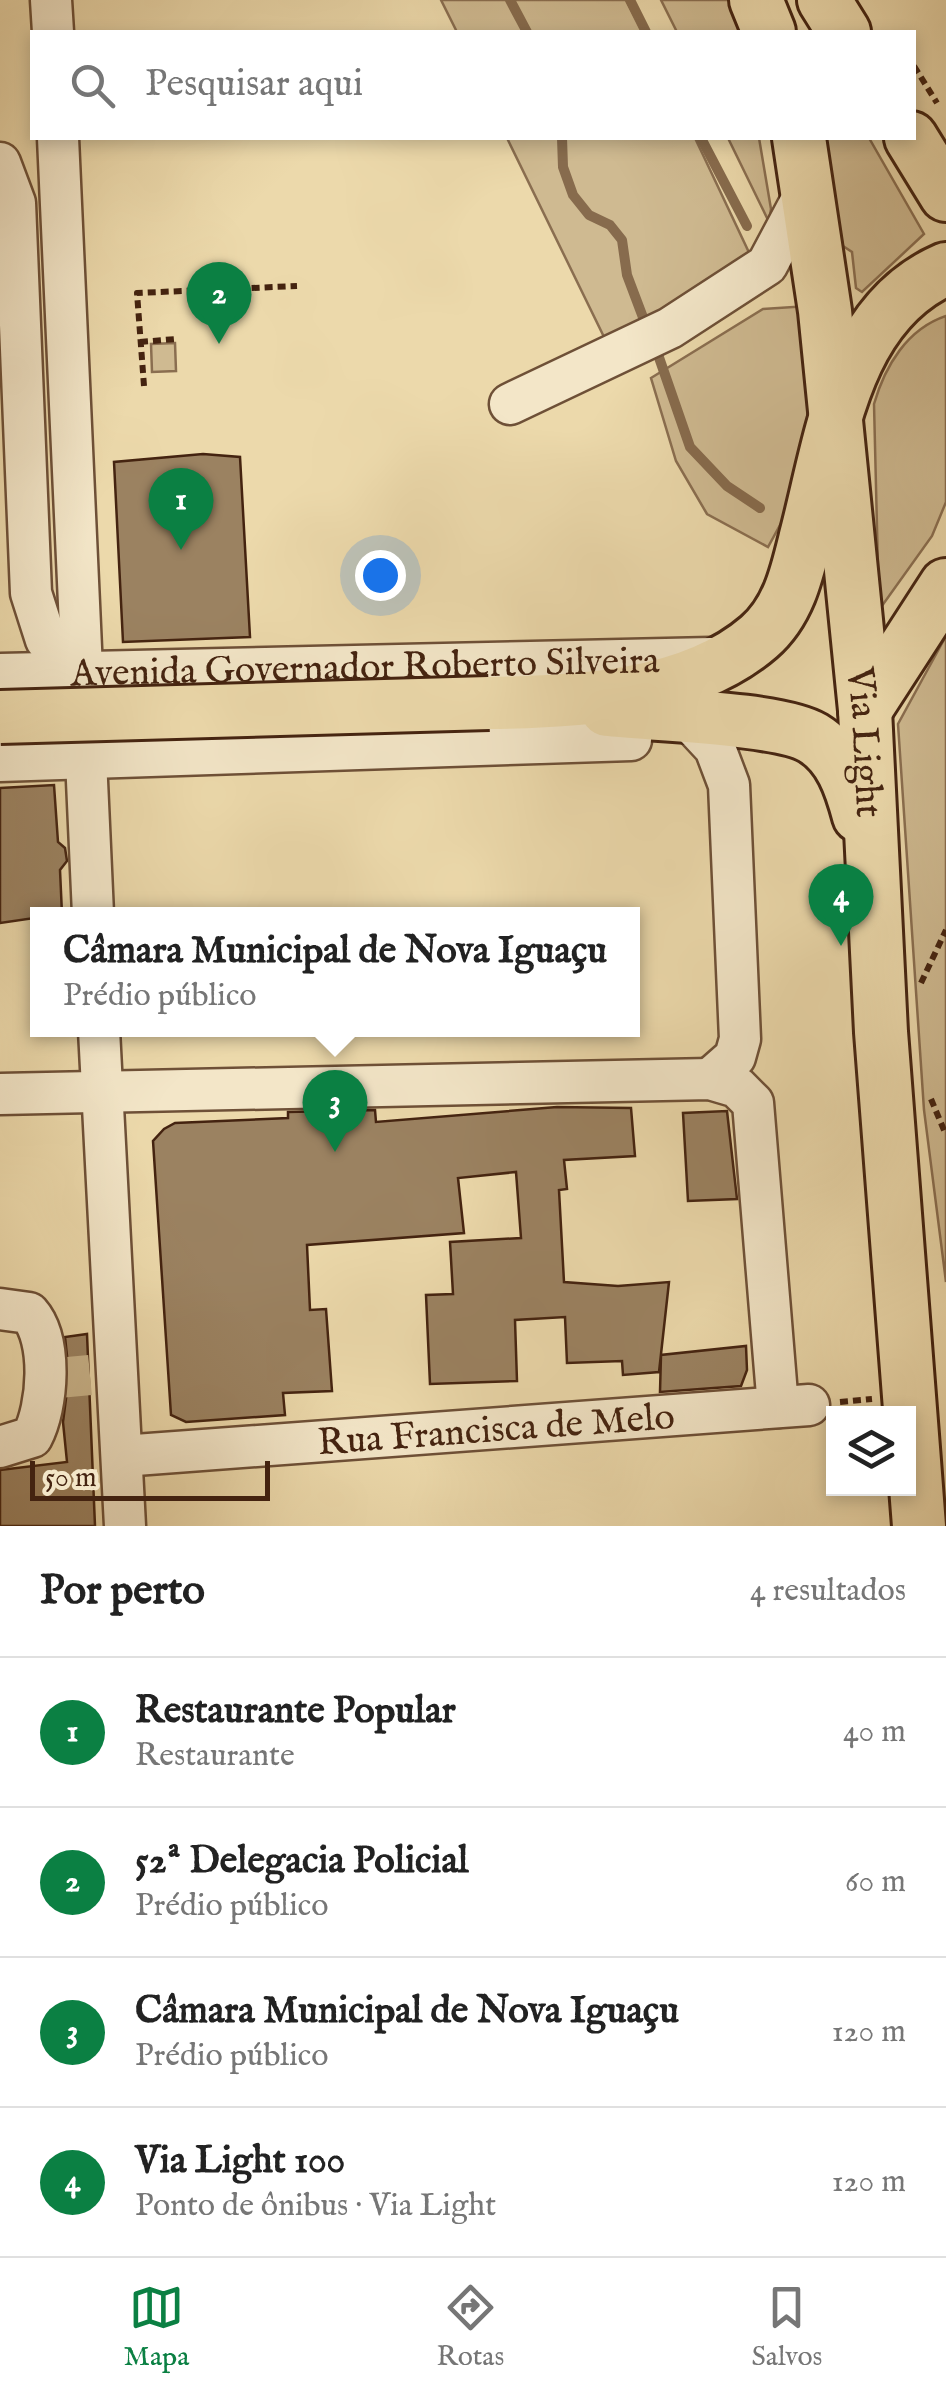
<!DOCTYPE html>
<html lang="pt">
<meta charset="utf-8">
<style>
body{margin:0;font-family:"IM FELL English",serif;background:#f2f2f2;color:#222}
.controls{position:absolute;right:30px;bottom:30px;display:grid;overflow:hidden;border-radius:0px;box-shadow:0 5px 15px #0003}
.controls button{width:90px;height:90px;display:grid;place-items:center;padding:0;border:0;border-bottom:2px solid #e0e0e0;background:#fff;color:#222;font:50px sans-serif}
.scale{position:absolute;left:30px;bottom:25px;width:240px;box-sizing:border-box;padding-left:10px;border:5px solid #442310;border-top:0;font-size:28px;line-height:35px;white-space:nowrap;color:#442310;-webkit-text-stroke:8px #f3e6c8;paint-order:stroke}
.you{position:absolute;left:380px;top:575px;width:35px;height:35px;margin:-25px;border:8px solid #fff;border-radius:50%;background:#1a73e8;box-shadow:0 0 0 15px #1a73e833}
.badge{display:grid;place-items:center;width:65px;height:65px;border-radius:50%;background:#0b8043;color:#fff;font-size:32px;font-weight:700}
.pin{position:absolute;translate:-50% -82px;filter:drop-shadow(0 2px 5px #0008)}
.pin::after{content:'';position:absolute;top:52px;width:35px;height:30px;background:inherit;clip-path:polygon(0 0,100% 0,50% 100%)}
.popup{position:absolute;left:30px;top:907px;width:610px;height:130px;box-sizing:border-box;display:grid;place-content:center;border-radius:0px;background:#fff;filter:drop-shadow(0 2px 8px #0005);font-size:32px;white-space:nowrap;color:#767676}
.popup b{font-size:38px;color:#222}
.popup::after{content:'';position:absolute;left:50%;top:100%;margin-left:-20px;border:20px solid transparent;border-top-color:#fff}
.list{margin:0;padding:0;list-style:none}
h2{display:flex;justify-content:space-between;align-items:center;height:130px;margin:0;padding:0 40px;font-size:42px}
h2 small{font-size:32px;font-weight:400;color:#767676}
.list li{display:grid;grid-template-columns:65px 1fr auto;gap:30px;align-items:center;box-sizing:border-box;height:150px;padding:0 40px;border-top:2px solid #e0e0e0}
.list b{display:block;font-size:38px;white-space:nowrap}
.list p{margin:0;font-size:32px;white-space:nowrap;color:#767676}
.list em{font-size:32px;font-style:normal;color:#767676}
.icon{flex:none;width:55px;height:55px;fill:none;stroke:currentColor;stroke-width:2;stroke-linecap:round;stroke-linejoin:round}
.map{position:relative;flex:none;width:946px;height:1526px;overflow:hidden}
.search{position:absolute;background:#fff;box-shadow:0 5px 15px #0003;left:30px;right:30px;top:30px;height:110px;display:flex;align-items:center;gap:25px;box-sizing:border-box;padding:0 35px;border-radius:0px;color:#767676;font-size:38px}
.sheet{height:730px;background:#fff}
nav{display:flex;justify-content:space-around;align-items:center;box-sizing:border-box;height:140px;border-top:2px solid #e0e0e0;background:#fff;font-size:28px;color:#767676}
nav a{display:grid;justify-items:center;gap:5px}
nav .on{color:#0b8043}
.map>svg:first-child{display:block}
.green{fill:#cfba91;stroke:#8a6e50;stroke-width:2.5}
.lines{fill:none;stroke-linecap:round;stroke-linejoin:round}
.stream{stroke:#876b4d;stroke-width:10}
.building{fill:#9b8261;stroke:#442310;stroke-width:2.5}
.minor-tunnel{stroke:#cab58c;stroke-width:40;stroke-dasharray:40 20;stroke-linecap:butt}
.minor-casing{stroke:#6e5037;stroke-width:45}
.major-casing{stroke:#442310;stroke-width:58}
.path{stroke:#442310;stroke-width:6;stroke-dasharray:8 5;stroke-linecap:butt}
.minor{stroke:#f3e6c8;stroke-width:40}
.major{stroke:#ecd9ab;stroke-width:52}
.major-bridge-casing{stroke:#442310;stroke-width:58;stroke-linecap:butt}
.major-bridge{stroke:#ecd9ab;stroke-width:52}
.labels{text-anchor:middle;stroke-width:9;stroke-linejoin:round;paint-order:stroke}
.street-label{font-size:38px;fill:#442310;stroke:#f3e6c8}
</style>
<div class="map">
<svg width="946" height="1526" viewBox="0 0 946 1526">
<rect width="100%" height="100%" fill="#ecd9ab"/>
<filter id="stains"><feTurbulence type="fractalNoise" baseFrequency=".002" numOctaves="4"/><feColorMatrix values="0 0 0 0 .2 0 0 0 0 .09 0 0 0 0 .02 0 0 0 .5 -.17"/></filter>
<radialGradient id="worn" r=".72"><stop offset=".6" stop-color="#630" stop-opacity="0"/><stop offset="1" stop-color="#630" stop-opacity=".3"/></radialGradient>
<path class="green" d="M 441,0 L 626,0 L 643,32 L 457,32 Z
M 661,0 L 739,0 L 742,32 L 677,32 Z
M 507,138 L 695,138 L 753,261 L 606,341 Z
M 728,138 L 759,138 L 771,209 L 769,222 Z
M 822,138 L 869,138 L 924,234 L 862,292 L 856,288 L 852,252 L 843,246 Z
M 808,306 L 811,391 L 797,494 L 768,547 L 707,514 L 676,461 L 651,378 L 763,309 Z
M 946,316 L 946,502 L 932,536 L 879,610 L 874,404 C 885,366 907,329 946,316 Z
M 175,343 L 176,371 L 152,372 L 151,344 Z
M 946,636 L 946,1282 L 924,1110 L 898,724 Z"/>
<g class="lines">
<path class="stream" d="M 510,0 L 527,32
M 630,0 L 646,32
M 562,138 L 563,167 L 573,195 L 589,215 L 610,225 L 622,240 L 627,275 L 647,328
M 701,138 L 747,226
M 654,343 L 690,447 L 727,486 L 760,508"/>
</g>
<path class="building" d="M 203,454 L 240,457 L 250,637 L 123,642 L 114,462 Z
M 54,785 L 58,842 L 65,848 L 67,861 L 60,870 L 62,914 L 0,923 L 0,788 Z
M 557,1107 L 631,1108 L 635,1156 L 564,1160 L 567,1189 L 559,1190 L 564,1282 L 618,1286 L 669,1282 L 659,1372 L 623,1375 L 622,1361 L 567,1363 L 565,1317 L 515,1320 L 517,1381 L 430,1384 L 426,1295 L 453,1294 L 450,1242 L 521,1238 L 516,1172 L 458,1178 L 464,1233 L 307,1245 L 310,1310 L 326,1309 L 332,1391 L 283,1393 L 285,1415 L 186,1422 L 171,1415 L 153,1141 L 164,1129 L 175,1123 L 288,1118 L 288,1112 L 375,1110 L 376,1122 Z
M 727,1111 L 737,1199 L 688,1201 L 683,1113 Z
M 87,1334 L 95,1526 L 0,1526 L 0,1470 L 67,1462 L 63,1422 L 69,1375 L 65,1337 Z
M 746,1346 L 747,1370 L 741,1386 L 660,1392 L 661,1355 Z"/>
<g class="lines">
<path class="minor-tunnel" d="M 58,1378 L 90,1375"/>
<g class="minor-casing">
<g id="minor">
<path d="M 51,0 L 53,32"/>
<path d="M 58,138 L 93,914"/>
<path d="M 0,163 L 15,203 L 31,593 L 46,640 L 78,672"/>
<path d="M 510,404 L 670,328 L 767,265 L 808,188"/>
<path id="s1" d="M 0,674 L 711,658"/>
<path d="M 688,719 L 715,748 L 729,785 L 740,1039 L 735,1057 L 710,1079"/>
<path d="M 0,761 L 631,740"/>
<path d="M 99,1030 L 125,1526"/>
<path d="M 0,1094 L 710,1079 L 737,1087 L 753,1103 L 778,1407"/>
<path d="M 0,1309 L 29,1313 C 53,1340 48,1407 32,1437 L 0,1447"/>
<path id="s2" d="M 122,1456 L 809,1405"/>
</g>
</g>
<g class="major-casing">
<g id="major">
<path d="M 756,0 L 769,32"/>
<path d="M 824,0 L 844,32"/>
<path id="s3" d="M 799,138 L 825,311 L 865,710 L 881,1032 L 919,1526"/>
<path d="M 911,138 L 946,195"/>
<path d="M 489,703 C 576,702 690,697 759,637 C 789,611 797,573 806,536 C 831,441 844,313 946,269"/>
<path d="M 607,710 C 653,715 780,718 813,738 C 841,755 851,786 859,816"/>
<path d="M 865,710 L 946,585"/>
</g>
</g>
<path class="path" d="M 914,66 L 937,103
M 140,342 L 176,339
M 144,386 L 137,293 L 297,286
M 921,983 L 946,930
M 931,1099 L 946,1135
M 840,1402 L 872,1399"/>
<use href="#minor" class="minor"/>
<use href="#major" class="major"/>
<g class="major-bridge-casing">
<path id="major-bridge" d="M 0,717 L 489,703"/>
</g>
<use href="#major-bridge" class="major-bridge"/>
</g>
<g class="labels">
<g class="street-label">
<text dy="13" stroke="none"><textPath href="#s1" startOffset="365">Avenida Governador Roberto Silveira</textPath></text>
<text dy="13" stroke="none"><textPath href="#s3" startOffset="608">Via Light</textPath></text>
<text dy="13" stroke="none"><textPath href="#s2" startOffset="375">Rua Francisca de Melo</textPath></text>
</g>
</g>
<rect width="100%" height="100%" filter="url(#stains)"/>
<rect width="100%" height="100%" fill="url(#worn)"/>
</svg>
<div class="controls">
<button><svg class="icon" aria-label="layers" viewBox="0 0 24 24"><path d="M12 4l9 5-9 5-9-5zM3 14l9 5 9-5"/></svg></button>
</div>
<div class="scale">50 m</div>
<div class="you"></div>
<div class="pin badge" style="left:181px;top:550px">1</div>
<div class="pin badge" style="left:219px;top:344px">2</div>
<div class="pin badge" style="left:335px;top:1152px">3</div>
<div class="popup"><b>Câmara Municipal de Nova Iguaçu</b>Prédio público</div>
<div class="pin badge" style="left:841px;top:946px">4</div>
<div class="search"><svg class="icon" aria-label="search" viewBox="0 0 24 24"><circle cx="10" cy="10" r="6"/><path d="M15 15l6 6"/></svg>Pesquisar aqui</div>
</div>
<section class="sheet">
<h2>Por perto<small>4 resultados</small></h2>
<ul class="list">
<li><span class="badge">1</span><div><b>Restaurante Popular</b><p>Restaurante</p></div><em>40 m</em></li>
<li><span class="badge">2</span><div><b>52ª Delegacia Policial</b><p>Prédio público</p></div><em>60 m</em></li>
<li><span class="badge">3</span><div><b>Câmara Municipal de Nova Iguaçu</b><p>Prédio público</p></div><em>120 m</em></li>
<li><span class="badge">4</span><div><b>Via Light 100</b><p>Ponto de ônibus · Via Light</p></div><em>120 m</em></li>
</ul>
</section>
<nav>
<a class="on"><svg class="icon" aria-label="map" viewBox="0 0 24 24"><path d="M3 6l6-2 6 2 6-2v14l-6 2-6-2-6 2zM9 4v14M15 6v14"/></svg>Mapa</a>
<a><svg class="icon" aria-label="directions" viewBox="0 0 24 24"><path d="M12 3l9 9-9 9-9-9zM9 14v-3h6M13 9l2 2-2 2"/></svg>Rotas</a>
<a><svg class="icon" aria-label="saved" viewBox="0 0 24 24"><path d="M7 4h10v16l-5-4-5 4z"/></svg>Salvos</a>
</nav>
